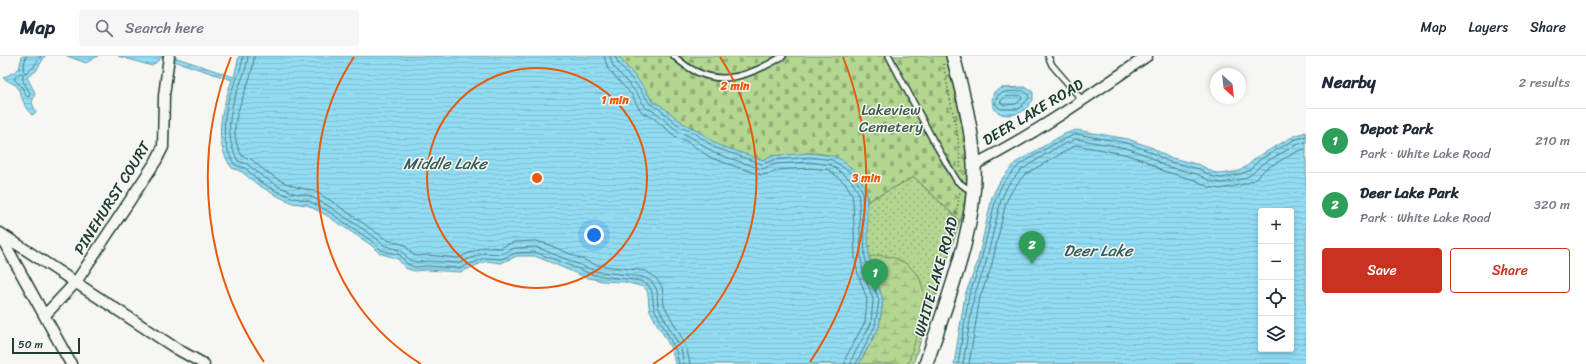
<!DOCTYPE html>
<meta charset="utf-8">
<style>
body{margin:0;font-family:Sriracha,sans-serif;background:#f6f6f7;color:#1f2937}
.controls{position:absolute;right:12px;bottom:12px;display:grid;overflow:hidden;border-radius:4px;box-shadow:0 2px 6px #0003}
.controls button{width:36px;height:36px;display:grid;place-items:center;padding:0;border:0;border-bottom:1px solid #e0e1e3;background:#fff;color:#1f2937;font:20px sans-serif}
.compass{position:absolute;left:1210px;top:12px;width:36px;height:36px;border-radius:50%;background:#fff;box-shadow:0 2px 6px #0003;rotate:153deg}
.scale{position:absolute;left:12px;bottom:10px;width:68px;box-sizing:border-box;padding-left:4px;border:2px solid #1f3d34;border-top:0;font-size:11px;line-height:14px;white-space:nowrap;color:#1f3d34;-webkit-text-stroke:3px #f6f6f2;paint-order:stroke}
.you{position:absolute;left:594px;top:179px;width:14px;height:14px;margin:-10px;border:3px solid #fff;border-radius:50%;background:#1a73e8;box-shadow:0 0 0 6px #1a73e833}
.badge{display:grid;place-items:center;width:26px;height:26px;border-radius:50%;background:#c8321e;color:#fff;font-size:13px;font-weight:700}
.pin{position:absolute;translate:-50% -33px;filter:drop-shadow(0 1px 2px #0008)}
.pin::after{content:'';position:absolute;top:21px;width:14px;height:12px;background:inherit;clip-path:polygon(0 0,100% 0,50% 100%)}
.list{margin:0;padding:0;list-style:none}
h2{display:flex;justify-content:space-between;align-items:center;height:52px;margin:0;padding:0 16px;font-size:17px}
h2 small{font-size:13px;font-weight:400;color:#747a83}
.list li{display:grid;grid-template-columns:26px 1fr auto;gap:12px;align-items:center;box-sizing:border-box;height:64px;padding:0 16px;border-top:1px solid #e0e1e3}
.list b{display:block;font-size:15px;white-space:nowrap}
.list p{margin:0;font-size:13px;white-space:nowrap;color:#747a83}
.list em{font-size:13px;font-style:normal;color:#747a83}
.actions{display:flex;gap:8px;padding:12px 16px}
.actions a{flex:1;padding:9px 0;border:1px solid #c8321e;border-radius:4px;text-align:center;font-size:14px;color:#c8321e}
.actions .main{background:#c8321e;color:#fff}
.icon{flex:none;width:22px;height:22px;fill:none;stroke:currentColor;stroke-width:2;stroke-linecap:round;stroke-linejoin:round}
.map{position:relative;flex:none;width:1306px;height:308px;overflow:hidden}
header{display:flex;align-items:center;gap:24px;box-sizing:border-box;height:56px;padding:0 20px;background:#fff;border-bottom:1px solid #e0e1e3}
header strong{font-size:19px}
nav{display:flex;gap:22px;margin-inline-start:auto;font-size:14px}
.search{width:280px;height:36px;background:#f6f6f7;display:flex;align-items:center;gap:10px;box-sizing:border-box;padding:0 14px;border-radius:4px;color:#747a83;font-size:15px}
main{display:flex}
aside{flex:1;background:#fff}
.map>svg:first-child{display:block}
.green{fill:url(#green-dots);stroke:#698a62}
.wetland{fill:url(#wetland-marsh);stroke:#698a62}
.cemetery{fill:url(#cemetery-stones);stroke:#698a62}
.water{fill:url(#water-rules);stroke:#649ca7;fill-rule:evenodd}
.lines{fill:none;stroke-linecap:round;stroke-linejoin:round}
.shore{stroke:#4d7d80;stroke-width:1}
.service-casing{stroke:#1f3d34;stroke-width:8}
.minor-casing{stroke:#1f3d34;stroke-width:13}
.tertiary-casing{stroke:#1f3d34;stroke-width:16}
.path{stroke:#1f3d34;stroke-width:1.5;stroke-dasharray:1 3;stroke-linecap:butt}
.service{stroke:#f6f6f2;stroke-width:5}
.minor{stroke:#f6f6f2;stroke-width:10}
.tertiary{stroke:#f6f6f2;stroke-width:13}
.ring{fill:none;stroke:#e8590c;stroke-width:2}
.labels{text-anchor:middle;stroke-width:3;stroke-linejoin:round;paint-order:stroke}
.park-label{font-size:15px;fill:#3d5c47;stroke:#f6f6f2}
.street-label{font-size:15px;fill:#1f3d34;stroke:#f6f6f2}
.water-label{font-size:16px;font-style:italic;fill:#365d5a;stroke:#f6f6f2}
.centre{fill:#e8590c;stroke:#f6f6f2;stroke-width:2}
.ring-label{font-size:12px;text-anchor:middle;font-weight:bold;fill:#e8590c;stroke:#f6f6f2;stroke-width:3;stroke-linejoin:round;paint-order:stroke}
</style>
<header>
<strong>Map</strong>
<div class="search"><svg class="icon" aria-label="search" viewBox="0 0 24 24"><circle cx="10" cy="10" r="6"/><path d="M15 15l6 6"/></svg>Search here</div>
<nav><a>Map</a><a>Layers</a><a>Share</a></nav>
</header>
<main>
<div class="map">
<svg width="1306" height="308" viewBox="0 0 1306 308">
<defs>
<pattern id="green-dots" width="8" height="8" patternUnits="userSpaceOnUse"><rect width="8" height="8" fill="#b3d691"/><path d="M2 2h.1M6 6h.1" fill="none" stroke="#91af77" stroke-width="1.8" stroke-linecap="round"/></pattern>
<pattern id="wetland-marsh" width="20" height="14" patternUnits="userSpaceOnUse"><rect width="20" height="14" fill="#b3d691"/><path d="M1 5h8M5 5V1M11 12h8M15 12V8" fill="none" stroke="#91af77"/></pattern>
<pattern id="cemetery-stones" width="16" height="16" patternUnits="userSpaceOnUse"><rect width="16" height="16" fill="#b3d691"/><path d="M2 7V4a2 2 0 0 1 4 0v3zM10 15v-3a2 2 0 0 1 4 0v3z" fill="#91af77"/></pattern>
<pattern id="water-rules" width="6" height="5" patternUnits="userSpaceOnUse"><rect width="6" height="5" fill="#92dcf3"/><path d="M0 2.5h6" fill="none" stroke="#7dbed1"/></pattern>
</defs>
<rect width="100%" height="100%" fill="#f6f6f2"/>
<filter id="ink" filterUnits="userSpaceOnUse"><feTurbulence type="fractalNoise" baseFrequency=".025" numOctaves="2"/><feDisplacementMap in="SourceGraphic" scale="8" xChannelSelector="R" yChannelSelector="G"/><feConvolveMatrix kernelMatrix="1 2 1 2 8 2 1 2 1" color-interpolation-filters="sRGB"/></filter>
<g filter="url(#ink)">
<path class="green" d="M 914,121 L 960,165 L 913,308 L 772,308 L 868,145 Z"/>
<path class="wetland" d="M 879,199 L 892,201 L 907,208 L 919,220 L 927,246 L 908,308 L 859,308 L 879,271 L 883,244 L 869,201 Z"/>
<path class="cemetery" d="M 618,0 L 947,0 C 958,46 977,101 967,148 C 966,154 962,160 960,165 L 914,121 L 868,145 C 864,117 842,98 813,97 C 807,96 801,99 795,99 C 788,100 780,98 773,100 C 767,101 765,104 759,104 L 718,89 L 695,73 L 684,68 L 660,49 L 652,45 L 646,34 Z"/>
<path class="water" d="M 22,0 L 45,0 L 36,15 L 27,21 L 35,37 L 32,47 L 36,56 L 32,59 L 26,52 L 17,30 L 3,22 L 19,13 Z
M 67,0 L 98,0 L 86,7 Z
M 118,0 L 171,0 L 234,21 L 239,0 L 618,0 L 643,30 L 652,45 L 660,49 L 684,68 L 695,73 L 718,89 L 763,104 L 773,100 L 809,97 L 833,100 L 840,103 L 854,114 L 866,133 L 869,201 L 883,244 L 879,271 L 859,308 L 675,308 C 673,288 657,272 650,254 C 647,246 651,238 644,231 L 625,226 L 602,225 L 585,221 L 535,200 L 517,200 L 501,207 L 486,205 L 461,216 L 426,214 L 414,215 L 405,212 L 398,203 L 379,197 L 371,189 L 326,159 L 307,149 L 293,147 L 275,139 L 257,128 L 242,116 L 232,112 C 212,86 222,52 232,24 L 162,1 L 152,10 Z
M 1025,31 L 1033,36 L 1033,44 C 1029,49 1025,55 1019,57 C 1002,63 987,55 994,36 L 1002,32 Z
M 1076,74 L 1128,83 L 1153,92 L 1168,101 L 1200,109 L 1213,116 L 1221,118 L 1239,115 L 1247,110 L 1257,101 L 1294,80 L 1306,76 L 1306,308 L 954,308 L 965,239 L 977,208 L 992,141 L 1000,125 L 1015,107 L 1064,78 ZM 1261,155 L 1291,155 L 1291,293 L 1261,293 Z"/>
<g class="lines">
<path class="shore" d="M 26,0 L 23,14 L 25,17 L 33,12 L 41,0
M 243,0 C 242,13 236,24 231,36 C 223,59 220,87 235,109 L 245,112 L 259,125 L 276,135 L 294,142 L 309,145 L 328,155 L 373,186 L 381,194 L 400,199 L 407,208 L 415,211 L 426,210 L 460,212 L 485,202 L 501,203 L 516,197 L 535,196 L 594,219 L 641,225 L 649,230 L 652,236 L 654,252 L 676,295 L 679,308
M 248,0 C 247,13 241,24 237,36 C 228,57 226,84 238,105 L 247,108 L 262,120 L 278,130 L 294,137 L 310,140 L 330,151 L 376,182 L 383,189 L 402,195 L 409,204 L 417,206 L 427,205 L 459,207 L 484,197 L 501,198 L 515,192 L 536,191 L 595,215 L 643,221 L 652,226 L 657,234 L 658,251 L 681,293 L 684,308
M 254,0 C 253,34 221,65 242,100 L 251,103 L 265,115 L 281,125 L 296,131 L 314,135 L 333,146 L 387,184 L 405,189 L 413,199 L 418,200 L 427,199 L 458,202 L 483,191 L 500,192 L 514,186 L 536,185 L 547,188 L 596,209 L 646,215 L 656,222 L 662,231 L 664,249 L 686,290 L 690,308
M 604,0 L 608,13 L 632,39 L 638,51 L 643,57 L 652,61 L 676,81 L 688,86 L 711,102 L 761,119 L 769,118 L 778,114 L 811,112 L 829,114 L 846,128 L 852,138 L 853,146 L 855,203 L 858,218 L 867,243 L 865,266 L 846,301 L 845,308
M 610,0 L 613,10 L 636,36 L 646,52 L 655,56 L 679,76 L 691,81 L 714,97 L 762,113 L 776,108 L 810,106 L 831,109 L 851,124 L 858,136 L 859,146 L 861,202 L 863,216 L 873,243 L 871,268 L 852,302 L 851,308
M 615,0 L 618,7 L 640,33 L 650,48 L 658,52 L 682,72 L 693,76 L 716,92 L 762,108 L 774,104 L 810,101 L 832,104 L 852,117 L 862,134 L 865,201 L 868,215 L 879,244 L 875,270 L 856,308
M 21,17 L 23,18 L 23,25 L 30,37 L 29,41 L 26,40 L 22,31 L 14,23 Z
M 1024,35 L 1028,38 L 1029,42 L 1019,53 L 1001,53 L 995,48 L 997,40 L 1004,36 Z
M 1021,40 L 1022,43 L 1016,48 L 1004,49 L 1000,46 L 1005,41 Z
M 958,308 L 969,239 L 980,209 L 996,142 L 1003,127 L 1018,110 L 1052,89 L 1076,78 L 1127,87 L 1151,96 L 1167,105 L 1199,113 L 1211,120 L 1221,122 L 1241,118 L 1250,114 L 1259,104 L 1294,84 L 1306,80
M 963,308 L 974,240 L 985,210 L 1001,144 L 1008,129 L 1021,114 L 1054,93 L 1076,83 L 1126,92 L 1149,100 L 1165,110 L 1197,118 L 1210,125 L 1222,127 L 1243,123 L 1252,118 L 1262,108 L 1296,89 L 1306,86
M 969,308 L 980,241 L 991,212 L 1006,146 L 1013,133 L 1024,119 L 1076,89 L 1124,98 L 1146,105 L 1163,115 L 1195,124 L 1209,131 L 1220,133 L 1245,128 L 1256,123 L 1265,113 L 1298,95 L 1306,93"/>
<g class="service-casing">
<path id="service" d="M 674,0 C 710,34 744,24 783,0
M 889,0 L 933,84 L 957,125 L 972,136
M 1048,0 L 1052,9 L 1082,44"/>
</g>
<g class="minor-casing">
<path id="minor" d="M 974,109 C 1035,78 1091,39 1147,0
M 0,177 L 177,293 L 204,308
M 0,179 L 71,308
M 45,259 L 76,226 L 156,105 L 163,91 L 164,40 L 169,0"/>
</g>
<g class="tertiary-casing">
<path id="tertiary" d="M 926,308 C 946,246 977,174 974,107 C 972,71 962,35 953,0"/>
</g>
<path class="path" d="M 943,8 L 958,82 L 961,116
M 937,239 L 951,188 L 960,136"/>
<use href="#service" class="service"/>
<use href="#minor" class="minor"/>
<use href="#tertiary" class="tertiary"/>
</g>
</g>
<g class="ring">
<circle cx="537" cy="122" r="110"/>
<path d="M421 308A219 219 0 0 1 354 1M720 1A219 219 0 0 1 653 308"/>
<path d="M264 306A329 329 0 0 1 231 1M843 1A329 329 0 0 1 810 306"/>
</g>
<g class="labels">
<g class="park-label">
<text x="891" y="59">Lakeview<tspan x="891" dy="17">Cemetery</tspan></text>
</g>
<g class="street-label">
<text transform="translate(1033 56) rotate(-31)" y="5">DEER LAKE ROAD</text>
<text transform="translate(112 142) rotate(-58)" y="5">PINEHURST COURT</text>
<text transform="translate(936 221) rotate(-74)" y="5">WHITE LAKE ROAD</text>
</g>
<g class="water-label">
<text x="445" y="113">Middle Lake</text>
<text x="1098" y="200">Deer Lake</text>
</g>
</g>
<circle cx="537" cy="122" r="6" class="centre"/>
<g class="ring-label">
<text x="735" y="34">2 min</text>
<text x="615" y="48">1 min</text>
<text x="866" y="126">3 min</text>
</g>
</svg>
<div class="controls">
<button>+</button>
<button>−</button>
<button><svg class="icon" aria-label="locate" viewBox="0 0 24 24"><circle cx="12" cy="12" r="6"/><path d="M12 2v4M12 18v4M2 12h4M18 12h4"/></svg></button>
<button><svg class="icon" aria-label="layers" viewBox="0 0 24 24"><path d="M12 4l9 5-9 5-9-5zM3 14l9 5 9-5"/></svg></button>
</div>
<svg class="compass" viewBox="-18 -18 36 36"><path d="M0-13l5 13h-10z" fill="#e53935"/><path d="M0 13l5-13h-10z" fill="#747a83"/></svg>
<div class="scale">50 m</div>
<div class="you"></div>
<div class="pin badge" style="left:875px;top:236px;background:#2e9e5b">1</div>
<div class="pin badge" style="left:1032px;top:208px;background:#2e9e5b">2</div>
</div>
<aside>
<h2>Nearby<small>2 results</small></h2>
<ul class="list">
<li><span class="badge" style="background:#2e9e5b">1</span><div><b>Depot Park</b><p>Park · White Lake Road</p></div><em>210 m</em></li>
<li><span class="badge" style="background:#2e9e5b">2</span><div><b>Deer Lake Park</b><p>Park · White Lake Road</p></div><em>320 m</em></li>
</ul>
<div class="actions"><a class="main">Save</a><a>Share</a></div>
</aside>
</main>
